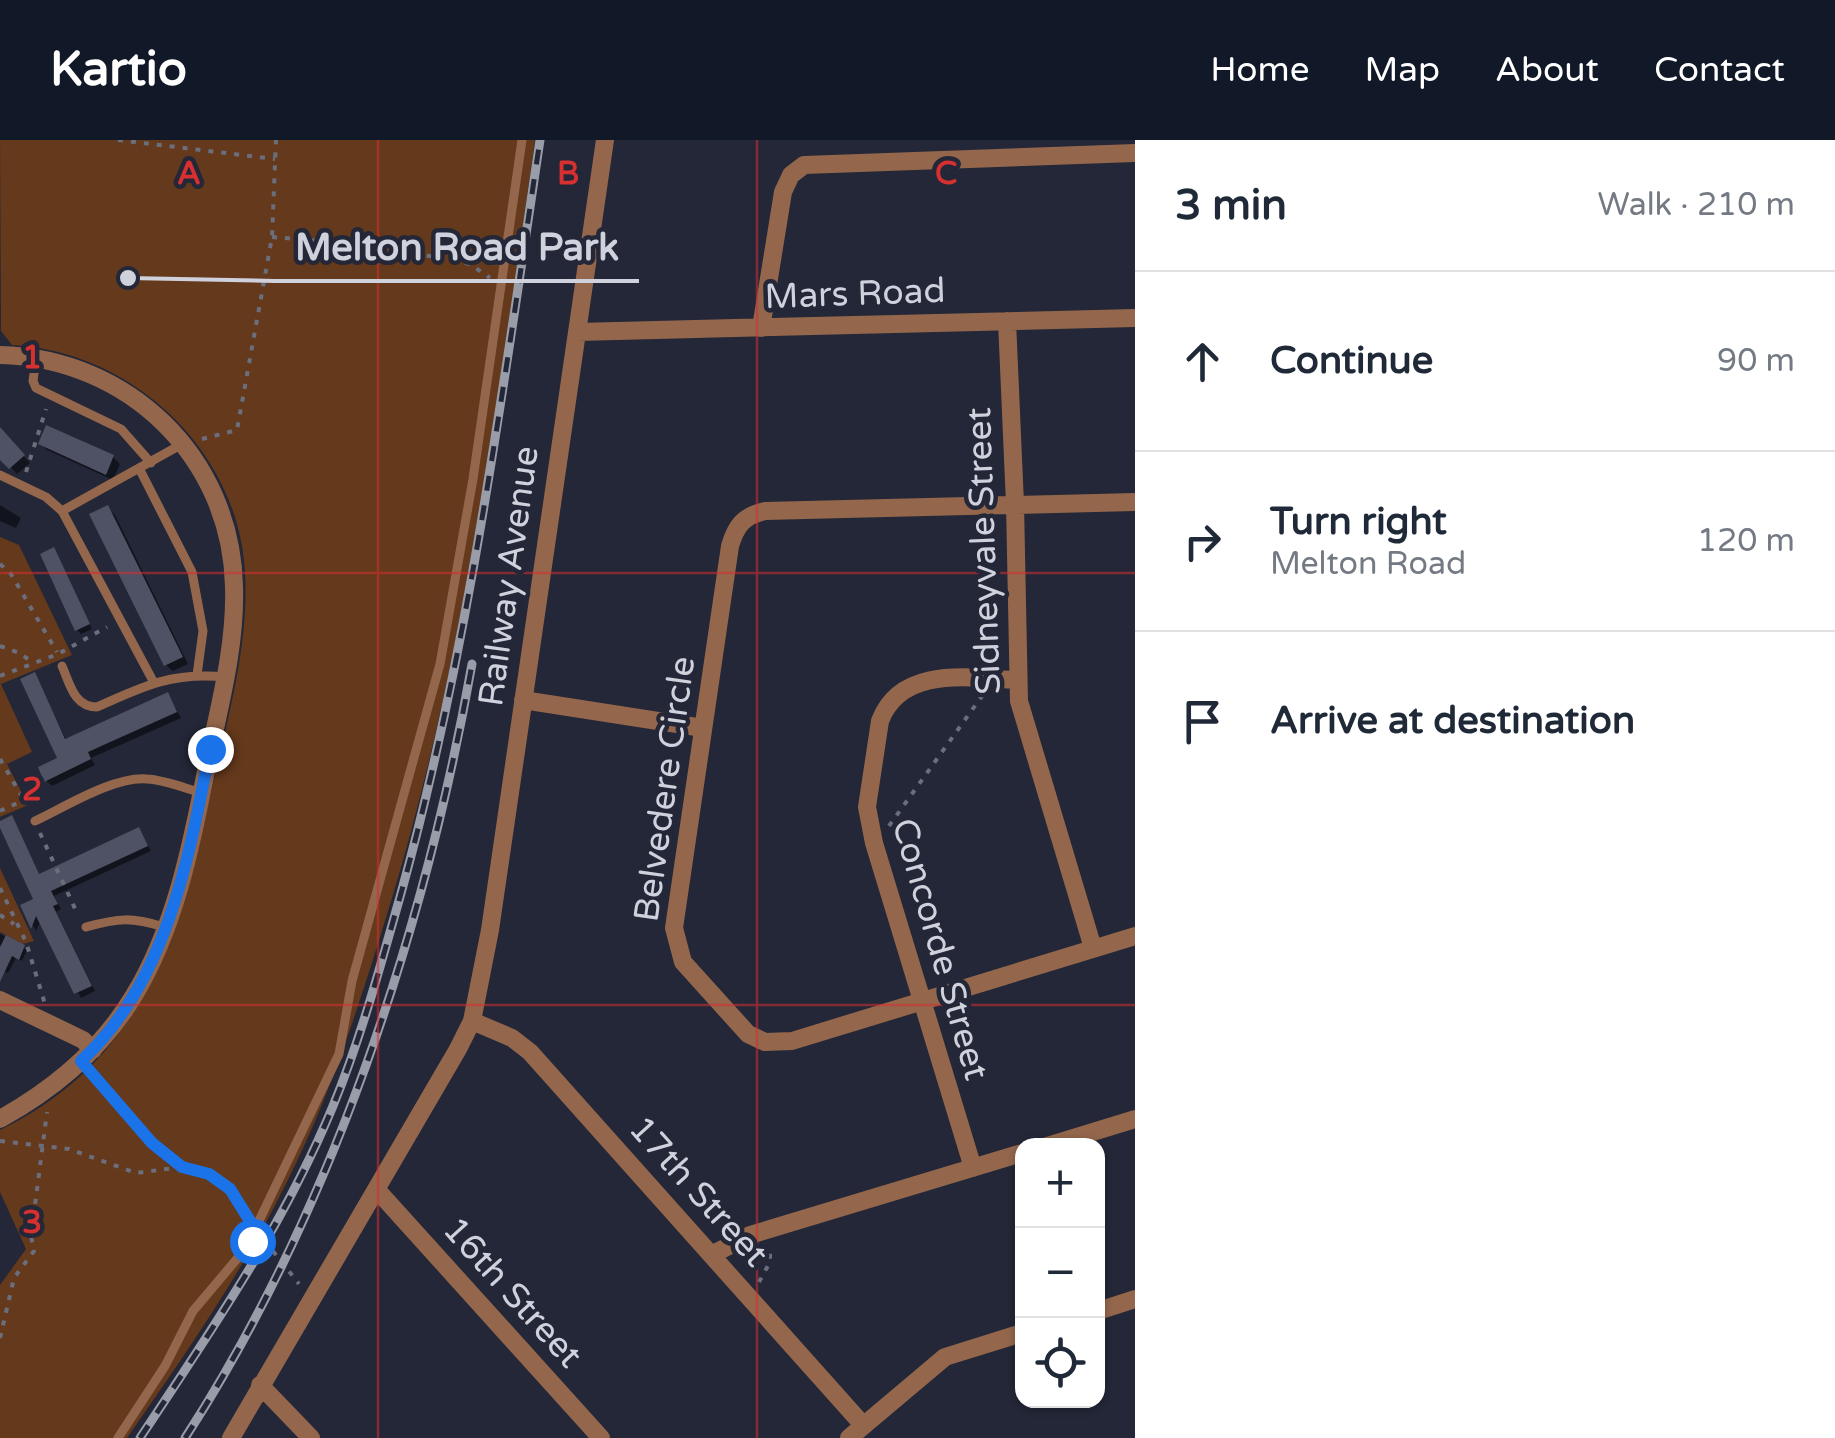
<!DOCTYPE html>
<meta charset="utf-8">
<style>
body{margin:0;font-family:"Varela Round",sans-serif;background:#f6f6f7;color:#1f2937}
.controls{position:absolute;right:30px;bottom:30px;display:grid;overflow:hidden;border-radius:20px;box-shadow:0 2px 8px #0004}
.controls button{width:90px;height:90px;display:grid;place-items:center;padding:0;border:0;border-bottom:2px solid #e0e1e3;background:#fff;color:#1f2937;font:50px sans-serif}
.stop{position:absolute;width:30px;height:30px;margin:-22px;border:8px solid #1a73e8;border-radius:50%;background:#fff}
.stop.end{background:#1a73e8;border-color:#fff;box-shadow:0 2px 10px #0008}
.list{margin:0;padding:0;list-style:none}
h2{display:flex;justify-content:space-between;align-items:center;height:130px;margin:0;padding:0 40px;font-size:42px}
h2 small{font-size:32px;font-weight:400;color:#747a83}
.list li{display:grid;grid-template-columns:65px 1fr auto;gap:30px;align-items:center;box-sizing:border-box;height:180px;padding:0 40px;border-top:2px solid #e0e1e3}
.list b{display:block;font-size:38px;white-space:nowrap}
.list p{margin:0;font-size:32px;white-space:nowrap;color:#747a83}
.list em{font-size:32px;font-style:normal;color:#747a83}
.icon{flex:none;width:55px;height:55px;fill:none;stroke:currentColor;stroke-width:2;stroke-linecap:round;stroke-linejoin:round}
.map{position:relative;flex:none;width:1135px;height:1298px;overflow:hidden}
header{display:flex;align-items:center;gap:60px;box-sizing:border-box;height:140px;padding:0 50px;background:#111827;color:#fff}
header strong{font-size:48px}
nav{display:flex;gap:55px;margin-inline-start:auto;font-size:35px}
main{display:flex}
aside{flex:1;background:#fff}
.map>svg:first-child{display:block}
.green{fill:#64391c}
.shadow{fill:#0007}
.building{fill:#4e5264}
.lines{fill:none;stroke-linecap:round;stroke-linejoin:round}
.path{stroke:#6b6f7d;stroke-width:4;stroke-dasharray:5 8;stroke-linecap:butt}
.service{stroke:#94674c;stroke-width:9}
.minor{stroke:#94674c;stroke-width:18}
.rail-casing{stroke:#999ca9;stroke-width:9}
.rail{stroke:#232737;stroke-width:5;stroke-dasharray:15;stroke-linecap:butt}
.route{stroke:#1a73e8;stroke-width:12}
.grid{fill:none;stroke:#d63031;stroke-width:2.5;stroke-opacity:0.55}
.labels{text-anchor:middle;stroke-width:9;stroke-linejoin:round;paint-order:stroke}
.street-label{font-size:35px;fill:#cfd2dd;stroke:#232737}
.grid-label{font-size:32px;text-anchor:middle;font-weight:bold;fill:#d63031;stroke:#232737;stroke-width:9;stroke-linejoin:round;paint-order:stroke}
.leader{fill:none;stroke:#cfd2dd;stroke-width:4}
.callout-dot{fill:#cfd2dd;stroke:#232737;stroke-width:4}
.callout-label{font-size:38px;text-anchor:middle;font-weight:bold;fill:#cfd2dd;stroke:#232737;stroke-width:9;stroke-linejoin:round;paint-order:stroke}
</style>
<header>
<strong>Kartio</strong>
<nav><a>Home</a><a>Map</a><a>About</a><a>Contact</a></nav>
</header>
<main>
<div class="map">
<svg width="1135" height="1298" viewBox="0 0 1135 1298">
<rect width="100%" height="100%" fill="#232737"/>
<path class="green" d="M 0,0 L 535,0 C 497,268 463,535 381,794 C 357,871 332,948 297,1021 C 251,1120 189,1209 127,1298 L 0,1298 L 0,1145 L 26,1109 L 0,1052 L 0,990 C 149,918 182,783 215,635 C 230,570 249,500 245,433 C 239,310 131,211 12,205 L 1,191 Z
M 0,397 L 19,405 L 72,515 L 1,544 L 32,612 L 7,624 L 28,665 L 0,677 Z
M 0,728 L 34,801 L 23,804 L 0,792 Z"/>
<path class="shadow" d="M 0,290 L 30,323 L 17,334 L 0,316 Z
M 41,304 L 113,317 L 120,324 L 113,340 L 47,310 Z
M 0,365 L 21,378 L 16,388 L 0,381 Z
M 108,368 L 115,375 L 188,524 L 173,531 L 166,525 Z
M 54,410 L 92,489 L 81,494 L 77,490 Z
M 34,535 L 67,601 L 168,555 L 181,578 L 91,618 L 95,625 L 52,646 L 46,640 L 60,620 Z
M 11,678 L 40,736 L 138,690 L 151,711 L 54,756 L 61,769 L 56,772 L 95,851 L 81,858 L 41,780 L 36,791 L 23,766 L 36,760 Z
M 0,794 L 27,810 L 22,821 L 16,818 L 8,833 L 0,829 Z"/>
<path class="building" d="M 46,285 L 114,315 L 106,335 L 38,304 Z
M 0,287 L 25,315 L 9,329 L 0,320 Z
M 108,365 L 183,517 L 164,526 L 89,374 Z
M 54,407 L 90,484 L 75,491 L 40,414 Z
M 35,532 L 65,599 L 168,552 L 177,572 L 88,612 L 91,619 L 44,642 L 38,627 L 57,618 L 20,539 Z
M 12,675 L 39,734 L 139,687 L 148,706 L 51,751 L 58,764 L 53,766 L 92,846 L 74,854 L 36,776 L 31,789 L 20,765 L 33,759 L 0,688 L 0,681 Z
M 6,795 L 25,805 L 19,820 L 12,816 L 0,842 L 0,807 Z"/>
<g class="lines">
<path class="path" d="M 118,0 L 275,19
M 272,97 L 379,106 L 470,124 L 490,138
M 202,299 L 237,290 L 272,97 L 276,0
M 26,332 L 46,269
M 0,424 L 11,434 L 57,512
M 0,506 L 19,513 L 34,523
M 0,536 L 58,514 L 107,487
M 0,619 L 24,660
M 0,671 L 24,660 L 29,671
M 889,686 L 982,556
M 40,693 L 78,775
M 0,748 L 26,802 L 45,864
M 0,775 L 14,784
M 93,935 L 152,1003 L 182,1027 L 209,1033 L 230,1049 L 246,1078
M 0,1001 L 69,1009 L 136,1033 L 182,1027
M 265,1101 L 299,1144
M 759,1142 L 770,1122 L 770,1109
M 0,1198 L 14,1138 L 34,1111 L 31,1096 L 47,972"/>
<path class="service" d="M 36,218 L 33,241 L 36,248 L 121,289 L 151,323
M 140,330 L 192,432 L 203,491 L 197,535
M 0,335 L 46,357 L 62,371
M 62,526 C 70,544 74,567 97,567 C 145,545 173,532 226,537
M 153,541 L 62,371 L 184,303
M 35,681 C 65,667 114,636 147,639 C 165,640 184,648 202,653
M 86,787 C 119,778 131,777 164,787
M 118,1298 L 165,1226 L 193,1171 L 252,1101 L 255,1089 L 339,914 L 352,841 L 440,524 L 473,339 L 522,0"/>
<path class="minor" d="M 1007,181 L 1015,364 L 1019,561 L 1093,808
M 761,188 L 783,52 L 791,35 L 804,25 L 1135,13
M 577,192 L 1135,178
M 0,215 C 128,218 231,317 234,446 C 236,507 219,567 207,626 C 192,703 175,789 133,857 C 101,910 54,949 0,979
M 1135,362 L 765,371 C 743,376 736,386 730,406 L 674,788 L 683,822 L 748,894 L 765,902 L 792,901 L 1135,796
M 523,560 L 703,588
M 0,860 L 83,900 L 93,910
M 472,881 L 512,898 L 530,912 L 863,1285
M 1047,1006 L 1135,979
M 973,1028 L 874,703 L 867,667 L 880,581 C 901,525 970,538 1016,540
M 377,1050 L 601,1298
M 713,1114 L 750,1095 L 1022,1013
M 1098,1171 L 1135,1159
M 260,1245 L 311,1298
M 231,1298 L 458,909 L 472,881 L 490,790 L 605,0
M 849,1298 L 945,1217 L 1022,1193"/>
<g class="rail-casing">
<path id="rail" d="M 140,1298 C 211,1191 284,1085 333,966 C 361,898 380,827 400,757 C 469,509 502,254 540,0
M 185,1298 C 332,1071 425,789 472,524"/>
</g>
<use href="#rail" class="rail"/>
</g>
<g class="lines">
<path class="route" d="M 210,609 C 189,718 167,842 81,921 L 152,1003 L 182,1027 L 209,1034 L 230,1049 L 255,1089 L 252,1101"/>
</g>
<path class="grid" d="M 378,0 L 378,1298M 757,0 L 757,1298M 0,433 L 1135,433M 0,865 L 1135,865"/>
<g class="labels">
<g class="street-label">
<text transform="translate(855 153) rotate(-2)" y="12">Mars Road</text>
<text transform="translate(983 411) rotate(-92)" y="12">Sidneyvale Street</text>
<text transform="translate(508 436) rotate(-82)" y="12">Railway Avenue</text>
<text transform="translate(664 649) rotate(-82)" y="12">Belvedere Circle</text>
<text transform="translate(941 809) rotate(74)" y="12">Concorde Street</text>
<text transform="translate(699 1051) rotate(48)" y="12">17th Street</text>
<text transform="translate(513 1152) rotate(48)" y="12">16th Street</text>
</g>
</g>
<g class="grid-label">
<text x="189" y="44">A</text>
<text x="568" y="44">B</text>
<text x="946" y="44">C</text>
<text x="32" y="228">1</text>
<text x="32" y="660">2</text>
<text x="32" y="1093">3</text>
</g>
<path class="leader" d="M128 138L275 141H639"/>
<circle class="callout-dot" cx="128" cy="138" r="10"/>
<g class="callout-label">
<text x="457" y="120">Melton Road Park</text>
</g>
</svg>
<div class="controls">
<button>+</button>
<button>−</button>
<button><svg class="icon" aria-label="locate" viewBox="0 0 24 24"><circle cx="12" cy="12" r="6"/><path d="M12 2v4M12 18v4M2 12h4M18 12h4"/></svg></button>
</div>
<div class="stop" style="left:252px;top:1101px"></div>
<div class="stop end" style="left:210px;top:609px"></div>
</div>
<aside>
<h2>3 min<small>Walk · 210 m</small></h2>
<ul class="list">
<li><svg class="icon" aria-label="ahead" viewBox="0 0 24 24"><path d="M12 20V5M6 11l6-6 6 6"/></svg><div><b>Continue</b></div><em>90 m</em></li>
<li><svg class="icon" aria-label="right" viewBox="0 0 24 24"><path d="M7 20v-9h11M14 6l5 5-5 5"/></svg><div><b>Turn right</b><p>Melton Road</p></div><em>120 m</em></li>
<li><svg class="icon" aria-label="arrive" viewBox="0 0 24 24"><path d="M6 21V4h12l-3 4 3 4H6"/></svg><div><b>Arrive at destination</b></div></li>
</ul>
</aside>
</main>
